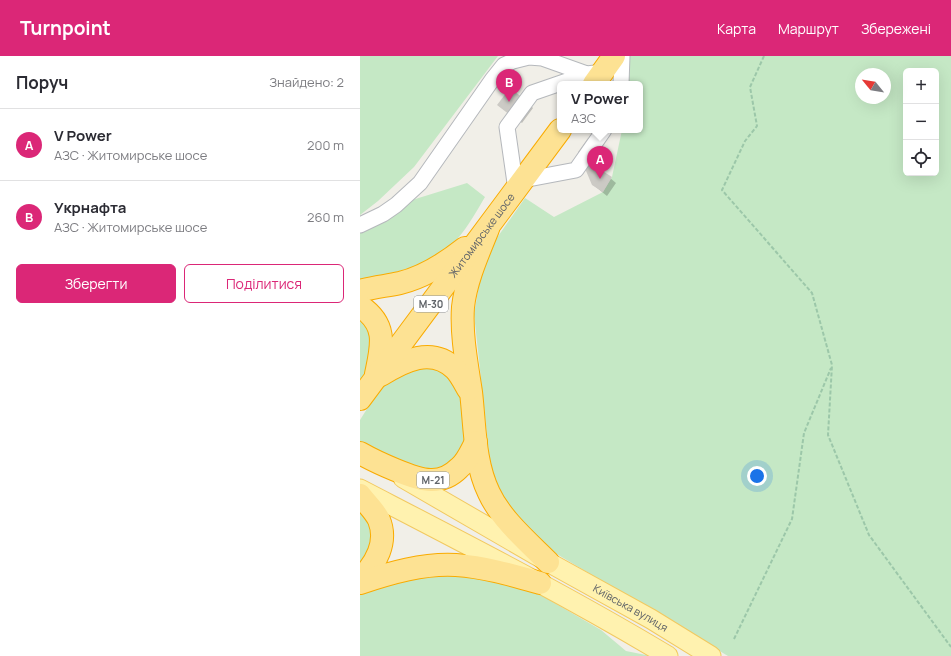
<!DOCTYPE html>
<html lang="uk">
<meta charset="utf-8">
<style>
body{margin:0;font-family:Manrope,sans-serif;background:#f2f2f3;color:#2b2b33}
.controls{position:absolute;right:12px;top:12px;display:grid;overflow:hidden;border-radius:6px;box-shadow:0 4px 16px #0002}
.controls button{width:36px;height:36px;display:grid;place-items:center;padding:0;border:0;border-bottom:1px solid #e1e1e2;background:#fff;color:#2b2b33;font:20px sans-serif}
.compass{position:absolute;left:495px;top:12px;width:36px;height:36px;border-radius:50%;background:#fff;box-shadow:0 4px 16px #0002;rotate:300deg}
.you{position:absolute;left:397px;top:420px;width:14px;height:14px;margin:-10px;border:3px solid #fff;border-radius:50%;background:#1a73e8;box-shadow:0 0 0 6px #1a73e833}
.badge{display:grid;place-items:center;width:26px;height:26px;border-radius:50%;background:#db2777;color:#fff;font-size:13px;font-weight:700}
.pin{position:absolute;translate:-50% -33px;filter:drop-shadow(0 1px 2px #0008)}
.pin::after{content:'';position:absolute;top:21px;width:14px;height:12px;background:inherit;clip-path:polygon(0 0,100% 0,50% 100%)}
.popup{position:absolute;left:197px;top:25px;width:86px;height:52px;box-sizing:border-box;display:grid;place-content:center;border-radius:6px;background:#fff;filter:drop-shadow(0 1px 3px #0005);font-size:13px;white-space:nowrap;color:#7c7c81}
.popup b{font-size:15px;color:#2b2b33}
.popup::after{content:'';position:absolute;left:50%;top:100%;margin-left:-8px;border:8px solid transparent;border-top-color:#fff}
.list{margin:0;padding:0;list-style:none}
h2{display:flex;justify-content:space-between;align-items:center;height:52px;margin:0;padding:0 16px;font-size:17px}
h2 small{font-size:13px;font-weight:400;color:#7c7c81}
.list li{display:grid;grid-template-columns:26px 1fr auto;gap:12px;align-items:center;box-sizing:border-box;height:72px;padding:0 16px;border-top:1px solid #e1e1e2}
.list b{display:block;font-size:15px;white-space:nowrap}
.list p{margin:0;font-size:13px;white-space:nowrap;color:#7c7c81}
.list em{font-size:13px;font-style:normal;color:#7c7c81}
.actions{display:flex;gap:8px;padding:12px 16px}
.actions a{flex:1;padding:9px 0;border:1px solid #db2777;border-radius:6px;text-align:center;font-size:14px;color:#db2777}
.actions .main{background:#db2777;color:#fff}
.icon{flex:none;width:22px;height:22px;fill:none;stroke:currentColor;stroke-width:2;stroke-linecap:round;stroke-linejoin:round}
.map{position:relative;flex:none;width:591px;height:600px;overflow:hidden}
header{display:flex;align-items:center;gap:24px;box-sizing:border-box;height:56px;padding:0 20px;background:#db2777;color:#fff}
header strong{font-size:19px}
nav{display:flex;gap:22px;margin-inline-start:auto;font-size:14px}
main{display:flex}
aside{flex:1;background:#fff}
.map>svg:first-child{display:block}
.green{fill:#c5e8c5;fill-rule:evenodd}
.shadow{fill:#0003}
.building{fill:#cccac5}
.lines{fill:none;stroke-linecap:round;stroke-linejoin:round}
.minor-casing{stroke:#b5b8bc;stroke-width:17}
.major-casing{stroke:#f2c960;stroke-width:21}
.highway-casing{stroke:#f9ab00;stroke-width:24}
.path{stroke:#9cc7a9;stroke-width:2;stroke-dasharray:4 2;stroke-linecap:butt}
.minor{stroke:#fff;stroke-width:15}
.major{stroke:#fff2af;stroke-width:19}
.highway{stroke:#fde293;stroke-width:22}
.labels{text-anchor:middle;stroke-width:4;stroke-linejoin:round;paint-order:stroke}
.shield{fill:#fff;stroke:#8f9295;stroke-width:1}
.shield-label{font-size:10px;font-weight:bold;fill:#5f6368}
.street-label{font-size:11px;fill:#5f6368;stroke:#fff}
</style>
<header>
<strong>Turnpoint</strong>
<nav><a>Карта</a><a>Маршрут</a><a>Збережені</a></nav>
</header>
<main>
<aside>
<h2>Поруч<small>Знайдено: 2</small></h2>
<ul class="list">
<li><span class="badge">A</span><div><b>V Power</b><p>АЗС · Житомирське шосе</p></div><em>200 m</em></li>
<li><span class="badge">B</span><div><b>Укрнафта</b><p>АЗС · Житомирське шосе</p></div><em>260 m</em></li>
</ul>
<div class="actions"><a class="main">Зберегти</a><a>Поділитися</a></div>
</aside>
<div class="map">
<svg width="591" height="600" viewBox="0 0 591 600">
<rect width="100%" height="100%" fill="#f1efe8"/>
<path class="green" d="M 0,0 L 138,0 L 54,111 L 18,145 L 0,159 Z
M 270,0 L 591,0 L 591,600 L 368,600 L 195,497 L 175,481 L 164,470 L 132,426 L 114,258 L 121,218 L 134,186 L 165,142 L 194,161 L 243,136 L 252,121 L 262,74 L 280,74 L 280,28 L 268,28 ZM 546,15 L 576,15 L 576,117 L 546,117 ZM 501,18 L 525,18 L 525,42 L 501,42 Z
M 107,127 L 125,141 C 113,161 100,186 79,199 C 55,213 27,218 0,225 L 0,169 L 36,149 Z
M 0,256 L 13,270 L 15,304 L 0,327 Z
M 55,309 L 86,314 L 104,347 L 105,390 L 90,410 L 65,419 L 0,388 L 0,364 L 25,324 Z
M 0,451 L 9,461 L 14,486 L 0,514 Z
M 95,515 L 174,535 L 241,574 L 266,595 L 291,600 L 0,600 L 0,531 Z"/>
<path class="shadow" d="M 138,49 L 171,50 L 173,52 L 162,67 Z
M 230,86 L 243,116 L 256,127 L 247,140 L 232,128 Z"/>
<path class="building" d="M 150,32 L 172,49 L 159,66 L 137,49 Z
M 228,82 L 241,114 L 252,121 L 243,136 L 232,129 L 218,96 Z"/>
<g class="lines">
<g class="minor-casing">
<path id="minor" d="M 261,28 L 262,0
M 163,124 L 216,114 L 244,74
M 156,134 L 147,71 L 172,37 L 227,18
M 0,169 L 23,158 L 36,149 L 60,127 L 132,24 L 144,9 L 153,5 L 169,1 L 182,2 L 227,18 L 243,16"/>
</g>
<g class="major-casing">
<g id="major">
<path id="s1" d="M 43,422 L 188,506 L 291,563 L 351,600"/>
<path d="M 0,433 C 104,487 208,540 308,600"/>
</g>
</g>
<g class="highway-casing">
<g id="highway">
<path d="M 234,28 L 254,0"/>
<path d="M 128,173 C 118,198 106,224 103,251 C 101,279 107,309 111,336 C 115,370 114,406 129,437 C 141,463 168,486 188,506"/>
<path d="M 0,235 C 13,231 27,230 40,227 C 64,221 86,207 105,192"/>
<path d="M 0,250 C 28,269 22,289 16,318"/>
<path d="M 21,319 C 43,305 72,290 95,313 C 100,318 104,326 108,333"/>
<path id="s2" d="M 0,343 L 200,74"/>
<path d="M 0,397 C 14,405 56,425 72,424 C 82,424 92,419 99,412 C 107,406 111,395 116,386"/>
<path d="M 0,439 C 6,447 15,455 19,464 C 28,486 16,508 0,523"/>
<path d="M 0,527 C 30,517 64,507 96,509 C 125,511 152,519 180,527"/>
</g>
</g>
<path class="path" d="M 404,0 L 390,31 L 397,70 L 385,85 L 362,134 L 452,237 L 472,309 L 468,379 L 509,479 L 591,591
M 374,583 L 432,463 L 444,377 L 471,312"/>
<use href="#minor" class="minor"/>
<use href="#major" class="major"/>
<use href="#highway" class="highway"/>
</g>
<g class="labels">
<g class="shield">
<rect x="54" y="240" width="34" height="16" rx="3"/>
<rect x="57" y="416" width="32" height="16" rx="3"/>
</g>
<g class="shield-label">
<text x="71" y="252">М-30</text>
<text x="73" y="428">М-21</text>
</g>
<g class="street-label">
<text dy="4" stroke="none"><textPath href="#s2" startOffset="204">Житомирське шосе</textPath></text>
<text dy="4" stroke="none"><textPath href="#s1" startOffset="262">Київська вулиця</textPath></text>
</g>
</g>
</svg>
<div class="controls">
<button>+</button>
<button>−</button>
<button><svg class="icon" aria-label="locate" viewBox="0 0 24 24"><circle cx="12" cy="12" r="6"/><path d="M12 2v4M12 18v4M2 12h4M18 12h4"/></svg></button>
</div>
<svg class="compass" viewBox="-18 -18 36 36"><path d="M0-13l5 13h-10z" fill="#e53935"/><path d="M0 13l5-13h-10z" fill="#7c7c81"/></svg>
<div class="you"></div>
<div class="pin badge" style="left:240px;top:123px">A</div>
<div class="popup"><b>V Power</b>АЗС</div>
<div class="pin badge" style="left:149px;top:46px">B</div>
</div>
</main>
